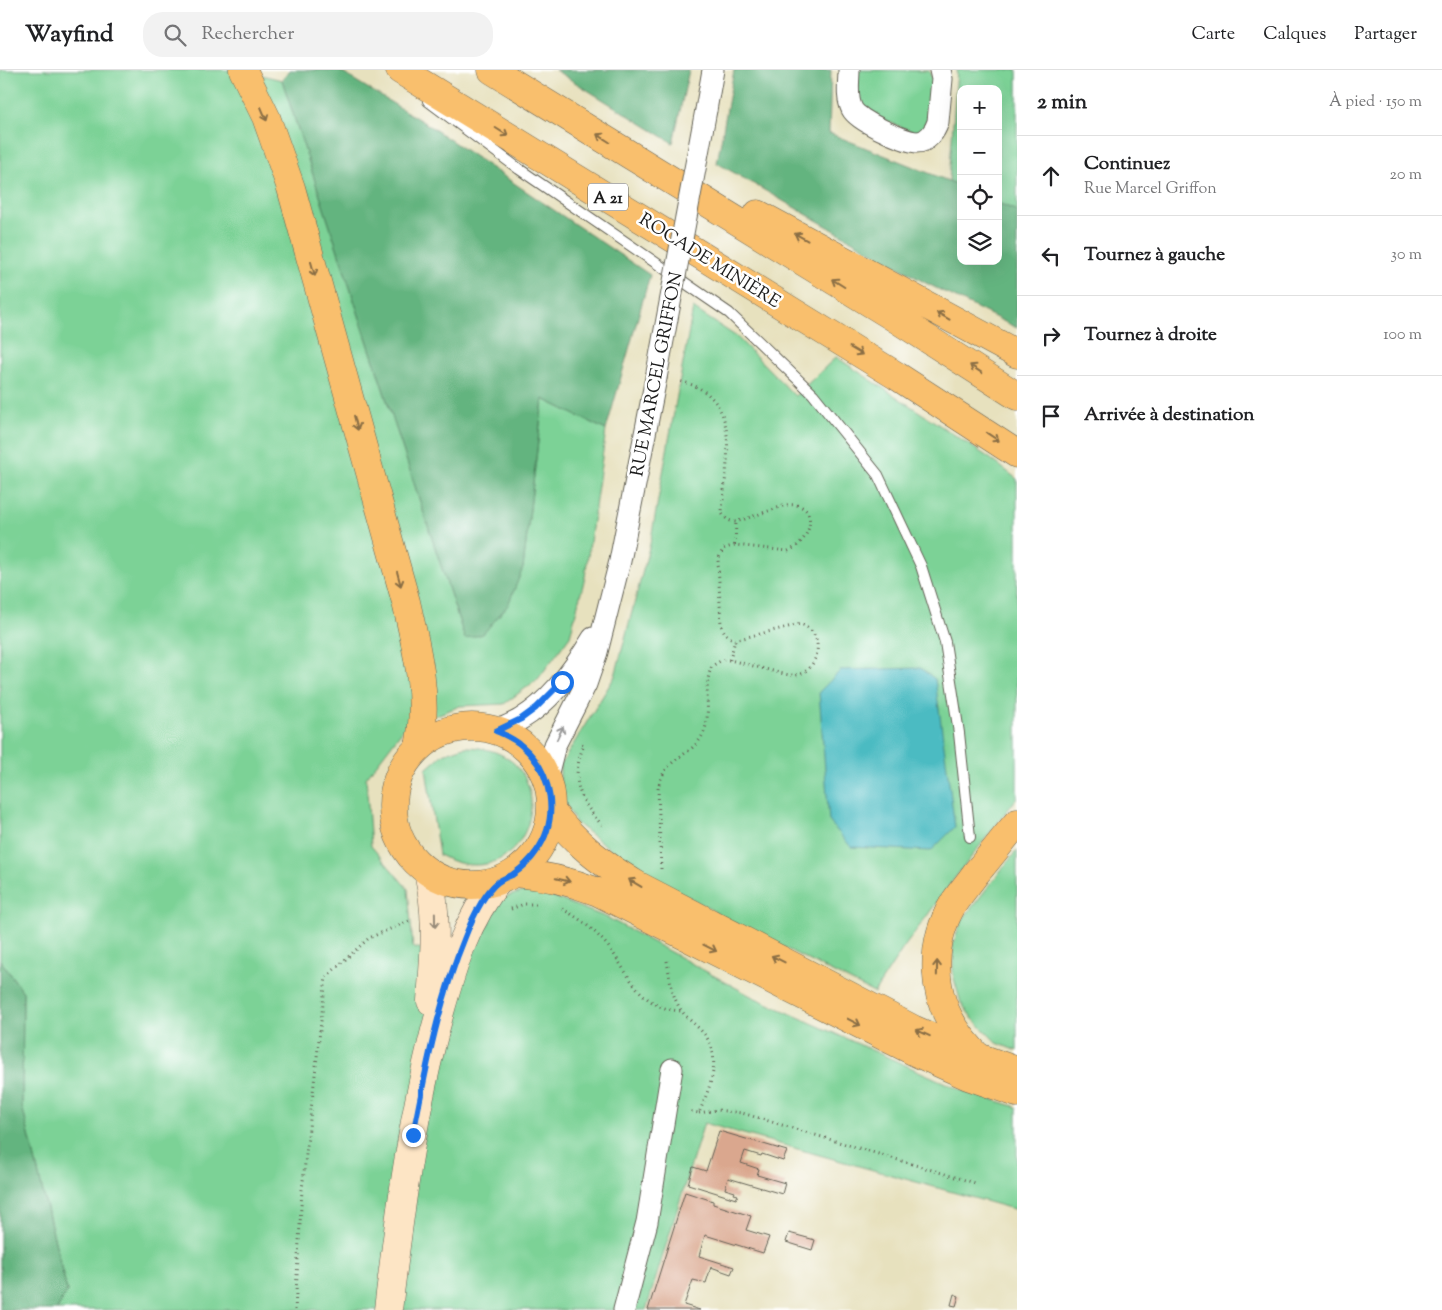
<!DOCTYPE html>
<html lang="fr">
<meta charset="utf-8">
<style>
body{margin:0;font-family:"Sorts Mill Goudy",serif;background:#f2f2f2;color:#202124}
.controls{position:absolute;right:15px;top:15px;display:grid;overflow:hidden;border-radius:10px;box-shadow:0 5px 20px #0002}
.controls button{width:45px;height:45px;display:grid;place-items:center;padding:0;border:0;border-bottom:1px solid #e0e0e0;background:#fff;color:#202124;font:25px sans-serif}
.stop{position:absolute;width:15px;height:15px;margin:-11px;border:4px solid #1a73e8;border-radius:50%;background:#fff}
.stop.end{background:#1a73e8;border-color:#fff;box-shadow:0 1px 5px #0008}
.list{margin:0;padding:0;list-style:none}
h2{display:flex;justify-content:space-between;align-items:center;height:65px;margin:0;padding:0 20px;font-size:21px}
h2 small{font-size:16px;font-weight:400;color:#757577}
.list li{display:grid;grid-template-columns:32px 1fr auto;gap:15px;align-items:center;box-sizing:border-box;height:80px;padding:0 20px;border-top:1px solid #e0e0e0}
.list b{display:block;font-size:19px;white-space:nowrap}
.list p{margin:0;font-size:16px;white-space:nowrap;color:#757577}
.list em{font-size:16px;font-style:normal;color:#757577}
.icon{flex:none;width:28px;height:28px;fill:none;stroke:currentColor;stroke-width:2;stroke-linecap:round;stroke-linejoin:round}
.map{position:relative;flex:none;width:1017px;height:1240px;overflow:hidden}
header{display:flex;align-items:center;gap:30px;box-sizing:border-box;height:70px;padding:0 25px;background:#fff;border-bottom:1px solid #e0e0e0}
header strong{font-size:24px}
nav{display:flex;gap:28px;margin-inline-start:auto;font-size:18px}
.search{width:350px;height:45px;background:#f2f2f2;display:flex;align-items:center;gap:12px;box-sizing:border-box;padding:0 18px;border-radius:20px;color:#757577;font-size:19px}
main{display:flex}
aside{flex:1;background:#fff}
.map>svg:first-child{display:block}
.green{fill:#7bd296;stroke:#4c7759}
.forest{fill:#64b47f;stroke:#40684e}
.water{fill:#4cbbc2;stroke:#346c6f}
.building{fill:#daa78e}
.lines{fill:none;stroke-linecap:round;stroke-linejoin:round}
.lane-casing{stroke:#636155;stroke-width:12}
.street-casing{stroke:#636155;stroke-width:23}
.secondary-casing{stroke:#636155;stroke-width:29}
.primary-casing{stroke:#636155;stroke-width:29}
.highway-casing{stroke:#636155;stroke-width:29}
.path{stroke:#636155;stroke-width:3;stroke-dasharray:1 4;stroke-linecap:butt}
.lane{stroke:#fff;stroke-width:10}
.street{stroke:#fff;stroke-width:21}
.secondary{stroke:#fde5c5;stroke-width:28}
.primary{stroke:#f9bf6d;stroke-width:28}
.highway{stroke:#f9bf6d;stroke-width:28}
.street-bridge-casing{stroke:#636155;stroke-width:23;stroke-linecap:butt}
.street-bridge{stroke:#fff;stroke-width:21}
.oneway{stroke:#8a6e44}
.oneway2{stroke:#999}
.oneway3{stroke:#988b79}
.route{stroke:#1a73e8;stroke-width:6}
.labels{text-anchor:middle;stroke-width:5;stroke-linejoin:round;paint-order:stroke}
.shield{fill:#fff;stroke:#606060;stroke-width:1}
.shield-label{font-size:16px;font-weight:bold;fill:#1c1c1c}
.street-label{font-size:18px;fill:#1c1c1c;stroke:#fff}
</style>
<header>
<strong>Wayfind</strong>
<div class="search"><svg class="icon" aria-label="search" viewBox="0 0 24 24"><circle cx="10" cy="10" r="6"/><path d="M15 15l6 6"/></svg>Rechercher</div>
<nav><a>Carte</a><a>Calques</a><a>Partager</a></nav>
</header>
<main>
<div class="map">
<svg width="1017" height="1240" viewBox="0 0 1017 1240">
<rect width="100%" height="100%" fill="#fff"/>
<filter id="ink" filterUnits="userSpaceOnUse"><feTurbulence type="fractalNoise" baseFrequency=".02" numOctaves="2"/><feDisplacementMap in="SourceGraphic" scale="10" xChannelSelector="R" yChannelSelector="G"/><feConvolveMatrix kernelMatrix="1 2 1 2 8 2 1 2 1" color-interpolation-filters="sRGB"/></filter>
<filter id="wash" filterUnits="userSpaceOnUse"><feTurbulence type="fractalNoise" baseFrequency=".0096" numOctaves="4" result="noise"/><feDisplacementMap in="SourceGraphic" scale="20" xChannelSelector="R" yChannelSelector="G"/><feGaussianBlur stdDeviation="1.12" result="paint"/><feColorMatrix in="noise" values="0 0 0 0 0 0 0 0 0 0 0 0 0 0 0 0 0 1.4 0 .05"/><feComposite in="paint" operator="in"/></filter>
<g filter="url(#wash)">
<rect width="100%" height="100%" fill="#e7e1be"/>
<path class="green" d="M 0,0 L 241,0 L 282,10 L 465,569 L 523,498 L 543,329 L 606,360 L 585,507 L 570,566 L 538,609 L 504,634 L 460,636 L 405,657 L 366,708 L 371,776 L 408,819 L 413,878 L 475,880 L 502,828 L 532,819 L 608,848 L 751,926 L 961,1020 L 1017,1037 L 1017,1140 L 704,1053 L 646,1240 L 57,1240 L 67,1221 L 22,1036 L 23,922 L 0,890 Z
M 858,0 L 929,1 L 935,14 L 925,59 L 916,63 L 864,42 L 858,31 Z
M 957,0 L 1017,0 L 1017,141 L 998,133 L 998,19 L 961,19 L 961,116 L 949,111 Z
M 693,238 L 737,267 L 795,326 L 836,287 L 991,389 L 1017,409 L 1017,728 L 951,813 L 902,880 L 874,923 L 733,852 L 627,792 L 576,753 L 560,724 L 560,696 L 615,606 L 650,474 Z
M 464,677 C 575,676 535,836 439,785 L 426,699 L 443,684 Z
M 1017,780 L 1017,981 L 997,973 L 973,949 L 961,933 L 953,905 L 953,874 L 962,850 Z"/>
<path class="forest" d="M 290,0 L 338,0 L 428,55 L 650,205 L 606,360 L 543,329 L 523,498 L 508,535 L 483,564 L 465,569 L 282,10 Z
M 555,0 L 689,0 L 673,73 Z
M 734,0 L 831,0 L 829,63 L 961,116 L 961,191 L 998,191 L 998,133 L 1017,141 L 1017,258 L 924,212 L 717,93 Z
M 0,890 L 23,922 L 22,1036 L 67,1221 L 57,1240 L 0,1240 Z"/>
<path class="water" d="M 920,598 L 935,609 L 955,757 L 931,781 L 851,777 L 829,751 L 819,622 L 841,600 Z"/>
<g id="blocks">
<path class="building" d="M 719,1061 L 787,1081 L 783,1091 L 762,1084 L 761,1086 L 745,1081 L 741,1093 L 759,1099 L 757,1105 L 785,1113 L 782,1124 L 728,1108 L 725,1119 L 735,1122 L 734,1124 L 738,1125 L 736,1129 L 688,1114 L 693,1097 L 706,1101 Z
M 685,1122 L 713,1131 L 713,1134 L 751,1146 L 746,1160 L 769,1167 L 763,1183 L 705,1165 L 699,1186 L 734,1197 L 731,1204 L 711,1197 L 706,1213 L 693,1210 L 684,1235 L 700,1240 L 648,1240 Z
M 789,1163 L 815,1170 L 812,1180 L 786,1172 Z
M 954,1224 L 959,1226 L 956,1236 L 951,1235 Z"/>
</g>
</g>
<g filter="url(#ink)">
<use href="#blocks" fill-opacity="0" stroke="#636155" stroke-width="1"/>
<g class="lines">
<g class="lane-casing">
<path id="lane" d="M 428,31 L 519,99 L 729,243 L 813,324 L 878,405 L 921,496 L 945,572 L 959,663 L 970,767"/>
</g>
<g class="street-casing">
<path id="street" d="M 849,0 C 849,12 846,27 852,39 C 858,51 903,71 917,72 C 928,72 935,61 938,52 L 942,9 L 940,0
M 706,40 L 713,0
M 496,661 C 504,657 513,654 521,649 C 551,631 575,598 593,568
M 546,710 L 555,675 L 586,614 L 597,582 L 620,491 L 656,308
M 624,1240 L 647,1152 L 672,999"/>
</g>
<g class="secondary-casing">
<path id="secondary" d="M 428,802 C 439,848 434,885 431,931
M 388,1240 C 400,1140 413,1039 440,942 C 453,895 467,849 498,811"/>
</g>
<g class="primary-casing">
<path id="primary" d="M393 736a79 79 0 1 1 158 0a79 79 0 1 1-158 0Z
M 551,741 C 577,775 600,792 637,815 L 913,959 L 978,987 L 1017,1001
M 514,803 C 544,805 570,811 598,822 L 917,983 L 968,1006 L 1017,1023"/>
</g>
<g class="highway-casing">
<path id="highway" d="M 243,0 L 266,47 L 291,118 L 406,532 C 417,580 429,628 419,677
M 400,0 L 897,306 L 1017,384
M 492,0 L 895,248 L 1017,326
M 758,144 L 1017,284
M 978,987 C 972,980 964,972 959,964 C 931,926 929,875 953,834 C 960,823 969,813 976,803 C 990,787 1003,769 1017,753"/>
</g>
<path class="path" d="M 735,475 L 736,452
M 730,590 L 735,570
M 582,674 L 584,675 C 570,709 578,729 602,755
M 661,799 L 658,719 C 665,684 692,689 704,662 C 712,642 702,617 712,596 L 722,590 L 730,590 L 784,604 C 790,605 795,606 800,604 C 820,597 826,562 800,554 L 735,570 C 727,567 724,562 721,555 L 718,490 L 723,479 L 735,475 L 788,481 C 812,472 822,431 786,435 L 736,452 C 729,451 725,449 722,443 C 724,401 743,341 697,317 C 691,314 684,312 678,311
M 511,839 L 524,834 L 536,834
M 562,839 C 580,848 594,860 607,875 C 630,904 639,939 682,941
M 667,891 C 670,908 671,925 681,940 C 687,949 698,956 705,965 C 723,989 709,1019 699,1043 L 688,1041
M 699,1043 L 717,1040 L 742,1043 L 975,1113
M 295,1240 L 302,1120 L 326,907 L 369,868 L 409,851"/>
<use href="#lane" class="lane"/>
<use href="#street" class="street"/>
<use href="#secondary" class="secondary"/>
<use href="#primary" class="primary"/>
<use href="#highway" class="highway"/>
<g class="street-bridge-casing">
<path id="street-bridge" d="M 656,308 L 706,40"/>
</g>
<use href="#street-bridge" class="street-bridge"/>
</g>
<defs><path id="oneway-shaft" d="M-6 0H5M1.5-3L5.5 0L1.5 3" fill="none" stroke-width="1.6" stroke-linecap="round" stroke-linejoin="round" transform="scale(1.25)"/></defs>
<g class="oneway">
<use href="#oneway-shaft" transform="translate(264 44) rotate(67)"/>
<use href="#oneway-shaft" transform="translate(502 62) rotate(32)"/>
<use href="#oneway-shaft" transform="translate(603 68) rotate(-148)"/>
<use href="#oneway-shaft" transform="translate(801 167) rotate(-151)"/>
<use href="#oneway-shaft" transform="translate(313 199) rotate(74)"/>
<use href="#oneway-shaft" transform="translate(838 213) rotate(-148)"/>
<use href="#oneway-shaft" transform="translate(943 246) rotate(-151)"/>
<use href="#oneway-shaft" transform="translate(856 281) rotate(31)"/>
<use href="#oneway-shaft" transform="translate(976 299) rotate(-147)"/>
<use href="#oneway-shaft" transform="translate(356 353) rotate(75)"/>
<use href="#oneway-shaft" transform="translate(993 367) rotate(34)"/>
<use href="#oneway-shaft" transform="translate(399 509) rotate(75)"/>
<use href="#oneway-shaft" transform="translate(563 810) rotate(14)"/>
<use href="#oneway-shaft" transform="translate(635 813) rotate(-149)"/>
<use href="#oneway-shaft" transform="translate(710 878) rotate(27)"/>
<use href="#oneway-shaft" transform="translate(778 889) rotate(-153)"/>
<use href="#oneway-shaft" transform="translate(937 898) rotate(-89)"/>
<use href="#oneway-shaft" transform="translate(854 952) rotate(27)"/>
<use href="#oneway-shaft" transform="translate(923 963) rotate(-155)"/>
</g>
<use class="oneway2" href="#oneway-shaft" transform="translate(560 663) rotate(-65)"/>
<use class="oneway3" href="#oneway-shaft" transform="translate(435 850) rotate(89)"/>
</g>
<g class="lines" filter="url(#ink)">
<path class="route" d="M 413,1065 C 426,998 439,930 465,867 C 472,849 483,824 498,812 C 502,809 507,807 512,805 C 521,799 530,791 536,782 C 560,749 553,702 522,676 C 515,669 505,665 496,661 L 521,649 L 536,638 L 562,612"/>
</g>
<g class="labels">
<rect class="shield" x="588" y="113.5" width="40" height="27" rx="4"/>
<g class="shield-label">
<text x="608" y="133">A 21</text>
</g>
<g class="street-label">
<text transform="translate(710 190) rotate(32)" y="6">ROCADE MINIÈRE</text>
<text transform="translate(656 304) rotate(-79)" y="6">RUE MARCEL GRIFFON</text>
</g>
</g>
</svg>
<div class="controls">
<button>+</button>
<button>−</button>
<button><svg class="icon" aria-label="locate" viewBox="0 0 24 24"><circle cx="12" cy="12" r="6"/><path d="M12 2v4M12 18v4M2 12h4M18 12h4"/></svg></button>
<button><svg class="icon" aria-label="layers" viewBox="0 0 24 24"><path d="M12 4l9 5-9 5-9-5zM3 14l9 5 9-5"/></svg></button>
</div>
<div class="stop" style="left:562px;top:612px"></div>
<div class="stop end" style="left:413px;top:1065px"></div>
</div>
<aside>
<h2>2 min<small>À pied · 150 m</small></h2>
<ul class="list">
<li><svg class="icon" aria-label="ahead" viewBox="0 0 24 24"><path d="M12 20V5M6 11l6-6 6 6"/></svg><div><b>Continuez</b><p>Rue Marcel Griffon</p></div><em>20 m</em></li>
<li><svg class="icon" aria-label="left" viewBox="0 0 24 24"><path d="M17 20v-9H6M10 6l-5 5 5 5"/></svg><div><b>Tournez à gauche</b></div><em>30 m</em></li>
<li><svg class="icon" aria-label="right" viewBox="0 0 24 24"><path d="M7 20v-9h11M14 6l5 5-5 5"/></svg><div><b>Tournez à droite</b></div><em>100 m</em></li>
<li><svg class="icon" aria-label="arrive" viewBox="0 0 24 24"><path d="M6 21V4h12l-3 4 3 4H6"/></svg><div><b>Arrivée à destination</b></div></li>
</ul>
</aside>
</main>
